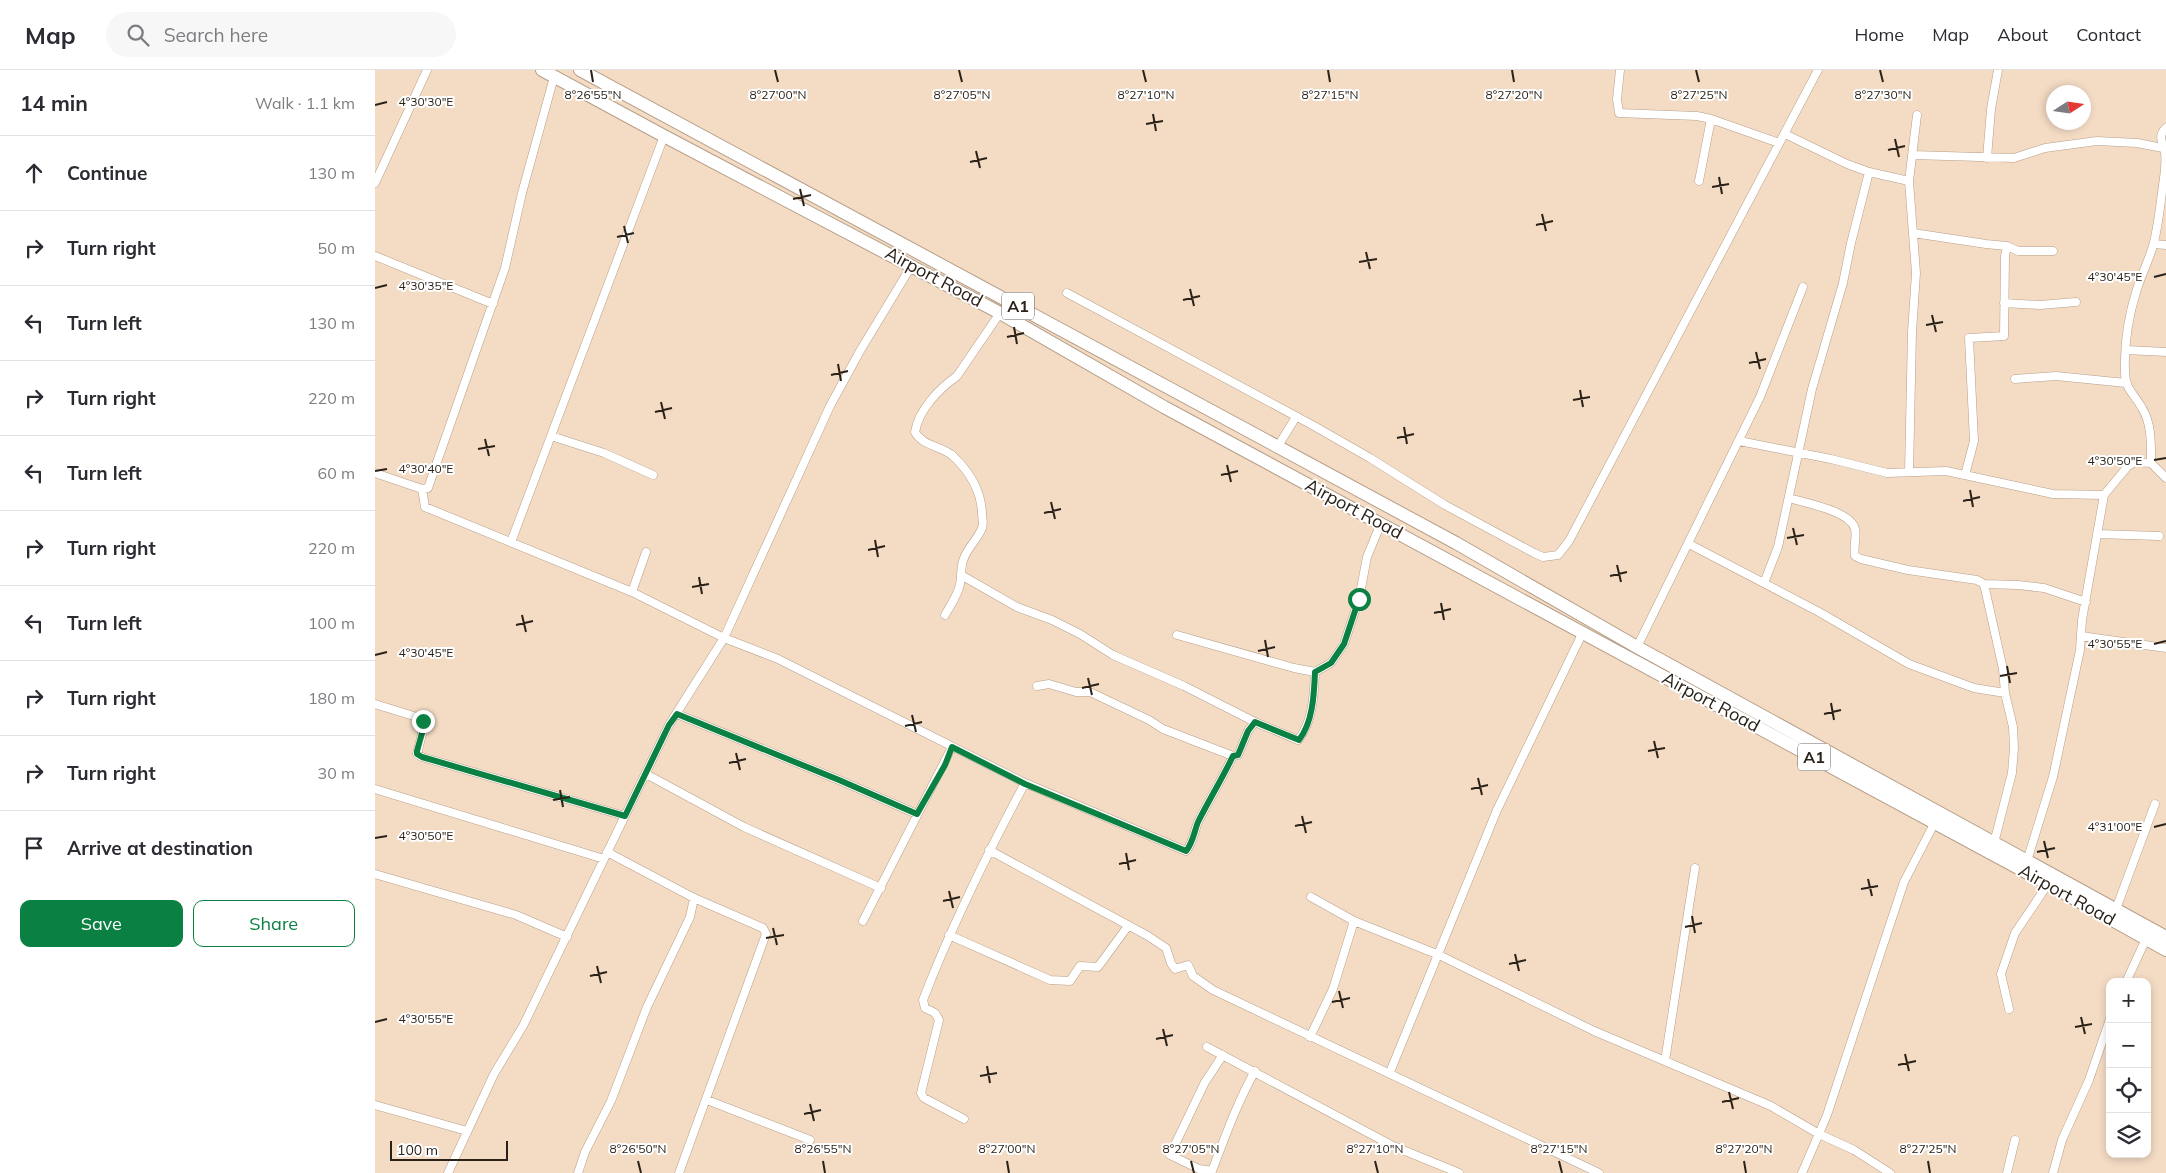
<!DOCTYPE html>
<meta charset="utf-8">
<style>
body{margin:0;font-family:Mulish,sans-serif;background:#f7f7f7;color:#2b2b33}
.controls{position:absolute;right:15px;bottom:15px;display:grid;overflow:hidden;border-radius:10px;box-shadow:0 2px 8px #0003}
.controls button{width:45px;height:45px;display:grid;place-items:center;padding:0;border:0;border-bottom:1px solid #e1e1e2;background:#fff;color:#2b2b33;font:25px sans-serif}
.compass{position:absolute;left:1671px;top:15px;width:45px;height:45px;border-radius:50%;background:#fff;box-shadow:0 2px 8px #0003;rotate:78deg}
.scale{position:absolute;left:15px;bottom:12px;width:118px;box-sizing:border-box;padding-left:5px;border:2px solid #2a2118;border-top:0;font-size:14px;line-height:18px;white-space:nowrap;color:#2a2118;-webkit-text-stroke:4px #fff;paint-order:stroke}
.stop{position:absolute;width:15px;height:15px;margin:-11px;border:4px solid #0b8043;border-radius:50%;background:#fff}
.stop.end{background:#0b8043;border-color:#fff;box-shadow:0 1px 5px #0008}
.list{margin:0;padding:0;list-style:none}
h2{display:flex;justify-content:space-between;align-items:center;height:65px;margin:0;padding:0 20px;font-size:21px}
h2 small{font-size:16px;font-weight:400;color:#7c7c81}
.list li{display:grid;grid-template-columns:32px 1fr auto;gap:15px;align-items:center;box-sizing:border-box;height:75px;padding:0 20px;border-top:1px solid #e1e1e2}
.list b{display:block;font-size:19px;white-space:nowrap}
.list em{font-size:16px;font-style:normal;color:#7c7c81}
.actions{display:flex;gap:10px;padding:15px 20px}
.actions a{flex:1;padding:11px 0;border:1px solid #0b8043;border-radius:10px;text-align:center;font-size:18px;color:#0b8043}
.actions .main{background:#0b8043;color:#fff}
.icon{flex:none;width:28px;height:28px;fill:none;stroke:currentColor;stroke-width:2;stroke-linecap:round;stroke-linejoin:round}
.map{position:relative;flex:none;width:1791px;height:1103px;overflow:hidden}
header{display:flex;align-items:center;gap:30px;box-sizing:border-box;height:70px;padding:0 25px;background:#fff;border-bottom:1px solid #e1e1e2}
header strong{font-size:24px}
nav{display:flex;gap:28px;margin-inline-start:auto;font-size:18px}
.search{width:350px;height:45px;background:#f7f7f7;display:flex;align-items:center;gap:12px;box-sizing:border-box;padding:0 18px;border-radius:28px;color:#7c7c81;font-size:19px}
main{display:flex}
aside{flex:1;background:#fff}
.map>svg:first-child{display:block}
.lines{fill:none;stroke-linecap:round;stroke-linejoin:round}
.minor-casing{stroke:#b69f89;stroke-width:9}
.trunk-casing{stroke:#b69f89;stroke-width:14}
.minor{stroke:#fff;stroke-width:8}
.trunk{stroke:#fff;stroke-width:12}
.route{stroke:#0b8043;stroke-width:6}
.ticks{fill:none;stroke:#2a2118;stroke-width:2}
.labels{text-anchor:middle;stroke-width:4;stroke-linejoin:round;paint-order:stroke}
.shield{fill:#fff;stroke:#6a645d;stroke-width:1}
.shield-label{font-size:16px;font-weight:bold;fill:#2a2118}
.street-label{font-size:18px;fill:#2a2118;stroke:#fff}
.ticks-label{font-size:12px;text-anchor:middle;fill:#2a2118;stroke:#fff;stroke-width:4;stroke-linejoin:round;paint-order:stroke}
</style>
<header>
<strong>Map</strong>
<div class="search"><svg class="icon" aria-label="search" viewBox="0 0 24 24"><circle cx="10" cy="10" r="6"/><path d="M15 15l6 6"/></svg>Search here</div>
<nav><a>Home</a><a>Map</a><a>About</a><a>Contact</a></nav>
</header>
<main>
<aside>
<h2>14 min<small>Walk · 1.1 km</small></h2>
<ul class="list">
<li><svg class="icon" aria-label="ahead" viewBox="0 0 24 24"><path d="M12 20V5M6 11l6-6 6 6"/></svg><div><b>Continue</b></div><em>130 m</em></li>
<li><svg class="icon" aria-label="right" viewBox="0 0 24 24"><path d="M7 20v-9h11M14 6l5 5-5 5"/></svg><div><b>Turn right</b></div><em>50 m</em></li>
<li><svg class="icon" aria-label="left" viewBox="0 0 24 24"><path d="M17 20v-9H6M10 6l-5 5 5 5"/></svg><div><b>Turn left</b></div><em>130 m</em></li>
<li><svg class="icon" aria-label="right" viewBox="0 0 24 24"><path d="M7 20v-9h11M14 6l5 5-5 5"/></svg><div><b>Turn right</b></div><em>220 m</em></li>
<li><svg class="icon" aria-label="left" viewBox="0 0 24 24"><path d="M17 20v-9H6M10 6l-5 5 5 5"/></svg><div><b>Turn left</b></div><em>60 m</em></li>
<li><svg class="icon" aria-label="right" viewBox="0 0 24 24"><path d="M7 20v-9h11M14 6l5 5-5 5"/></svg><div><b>Turn right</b></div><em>220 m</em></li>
<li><svg class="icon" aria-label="left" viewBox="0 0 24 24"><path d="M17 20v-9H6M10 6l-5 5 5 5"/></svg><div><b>Turn left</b></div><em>100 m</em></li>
<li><svg class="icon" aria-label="right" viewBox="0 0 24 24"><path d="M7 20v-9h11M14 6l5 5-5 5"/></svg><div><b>Turn right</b></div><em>180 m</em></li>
<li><svg class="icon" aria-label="right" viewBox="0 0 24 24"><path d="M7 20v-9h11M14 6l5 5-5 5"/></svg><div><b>Turn right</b></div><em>30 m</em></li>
<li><svg class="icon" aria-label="arrive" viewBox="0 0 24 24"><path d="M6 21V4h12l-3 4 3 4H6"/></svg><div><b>Arrive at destination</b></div></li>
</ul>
<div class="actions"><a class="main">Save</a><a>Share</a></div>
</aside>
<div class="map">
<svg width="1791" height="1103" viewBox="0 0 1791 1103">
<rect width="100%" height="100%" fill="#f4dbc4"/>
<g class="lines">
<g class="minor-casing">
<path id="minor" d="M 1245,0 L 1242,29 L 1244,43 L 1322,46 L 1336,49 L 1404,73
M 1410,64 L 1472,94 L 1494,102 L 1534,111
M 1537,85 L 1639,88 L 1670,78 L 1722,71 L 1762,73 L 1788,78
M 1612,88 L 1616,39 L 1623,0
M 1324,111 L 1336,49
M 0,113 L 52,0
M 1538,163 L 1611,174 L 1632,176 L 1643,181 L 1678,181
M 1779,174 L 1791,175
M 0,186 L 118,234
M 692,223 L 939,356 L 995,388 L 1070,435 L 1159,483 L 1168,487 L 1183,485 L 1194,471 L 1443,0
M 1629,233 L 1665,235 L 1701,232
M 1751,280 L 1791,282
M 1640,309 L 1681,306 L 1751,313
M 176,366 L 229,383 L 278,405
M 1364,371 L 1456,389 L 1512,403 L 1571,401 L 1678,424 L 1729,425
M 903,376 L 921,347
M 1776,393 C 1776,375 1777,354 1767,338 C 1759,323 1750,320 1750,301 C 1749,275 1754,244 1762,219 C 1767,203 1775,188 1779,172 C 1784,151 1786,129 1789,108 C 1790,100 1791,90 1790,82 C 1788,73 1782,66 1791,58
M 1534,402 L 1537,262 L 1541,203 L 1534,111 L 1542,45
M 0,403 L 47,419 L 50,437 L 257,522 L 349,568 L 403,589 L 650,713 L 811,781 C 818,773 819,762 823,752 C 834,730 847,709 858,686 L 863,685 L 873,661 L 880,652 L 923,670 C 938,652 939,625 940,602 L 956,593 L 969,574 L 984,529 L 992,487 L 1006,453
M 1590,405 L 1599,371 L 1594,268 L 1629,266 L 1630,186 L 1632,176
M 47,419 L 53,418 L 61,395 L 130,198 L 147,123 L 179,7
M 1414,428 C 1430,433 1476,441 1480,459 C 1482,467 1478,477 1480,486 L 1486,489 L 1533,500 L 1602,510 L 1609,514 L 1643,515 L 1669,518 L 1711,532
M 1722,464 L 1784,466
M 136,472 L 289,66
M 1314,474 L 1444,542 L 1534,594 L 1599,618 L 1630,623
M 586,505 L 642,537 L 677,550 L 705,564 L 738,585 L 809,616 L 880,652
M 1389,513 L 1403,477 L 1437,319 L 1468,213 L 1476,173 L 1494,102
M 1609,514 L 1628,599 L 1630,623 L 1638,657 L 1639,678 L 1637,703 L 1619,773
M 257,522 L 271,482
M 570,545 C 575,536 583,525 585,514 C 587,505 585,497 589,488 C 593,477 603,469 607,458 C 609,454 607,448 607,443 C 606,421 595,402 578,386 C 567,376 547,376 540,362 C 544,339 564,319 582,306 L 625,243
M 802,565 L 919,598 L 940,602
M 1706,566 L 1791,578
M 1262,577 L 1385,327 L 1428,217
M 662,616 L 674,614 L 701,622 L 715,622 L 774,650 L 788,659 L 858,686
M 0,634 L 45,648 L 49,656 L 42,684 L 47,687 L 250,746
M 302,644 L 464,710 L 542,744
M 271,704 L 369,757 L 506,818
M 0,719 L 229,789
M 614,780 L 773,866 L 791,878 L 796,893 L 800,899 L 813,895 L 818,906 L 838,920 L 1224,1103
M 232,782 L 319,828 L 388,858 L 391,864 L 304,1103
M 1652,791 L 1678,707 L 1705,580 L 1707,550 L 1729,425 L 1753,396 L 1760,392 L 1776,393 L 1791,408
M 0,804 L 141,845 L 192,867
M 936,827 L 979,851 L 1064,885 L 1219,961 L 1396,1036 L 1444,1064 L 1479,1080 L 1515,1103
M 1741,839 L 1780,734
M 488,851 L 577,677
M 574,865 L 675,910 L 695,911 L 705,896 L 723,897 L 753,856
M 1751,912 L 1771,869
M 1634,939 L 1626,904 L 1640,863 L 1673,814
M 935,967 L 958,919 L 979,851
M 832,977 L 1018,1076 L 1084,1103
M 848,985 L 830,1012 L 795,1085 L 824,1099 L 837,1101 C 850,1067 862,1033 880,1001
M 1290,991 L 1320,798
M 1015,1002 L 1122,740 L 1208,562
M 332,1030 L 435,1070
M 0,1035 L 92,1061
M 589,1049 L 549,1028 L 546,1023 L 564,950 L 560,943 L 550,938 L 548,930 C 577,855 612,784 650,713
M 73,1103 L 119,1004 L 148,956 L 294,655 L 349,568 L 455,336 L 485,281 L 537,195
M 203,1103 L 210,1082 L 236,1031 L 272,937 L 315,847 L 319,828
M 1427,1103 L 1452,1045 L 1529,812 L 1561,750
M 1632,1103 L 1640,1070
M 1678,1103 L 1687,1070 L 1714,1010 L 1735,949"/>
</g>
<g class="trunk-casing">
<path id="trunk" d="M 167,0 L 289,66 L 625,243 L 789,337 L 1673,814 L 1791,880
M 205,0 L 1081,473 L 1262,577 L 1791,867"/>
</g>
<use href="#minor" class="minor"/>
<use href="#trunk" class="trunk"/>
</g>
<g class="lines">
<path class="route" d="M 48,651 L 49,656 L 42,681 L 42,684 L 47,687 L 250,746 L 294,655 L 302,644 L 464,710 L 542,744 L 570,695 L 577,677 L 650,714 L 811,781 C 818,773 819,762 823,752 C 834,730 847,709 858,686 L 863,685 L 873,661 L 880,652 L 924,670 C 938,652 939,625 940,602 L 956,593 L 969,574 L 984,529"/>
</g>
<path class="ticks" d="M 216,0 L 218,12M 400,0 L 403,12M 584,0 L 587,12M 768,0 L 771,12M 953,0 L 955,12M 1137,0 L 1139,12M 1321,0 L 1324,12M 1505,0 L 1508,12M 0,35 L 12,32M 778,44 L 781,61M 771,54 L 788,51M 1520,69 L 1524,87M 1513,80 L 1530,76M 601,81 L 605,98M 595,92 L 612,88M 1344,107 L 1347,124M 1337,117 L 1354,114M 425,119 L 429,136M 418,129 L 436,125M 1167,144 L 1171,161M 1161,155 L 1178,151M 249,156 L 253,173M 242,167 L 259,163M 991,182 L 995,199M 984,192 L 1002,189M 1779,207 L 1791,204M 0,218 L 12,215M 815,219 L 819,236M 808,230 L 825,226M 1557,245 L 1561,262M 1551,255 L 1568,252M 639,257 L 642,274M 632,267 L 649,263M 1381,282 L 1385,299M 1374,293 L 1391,289M 463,294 L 466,311M 456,305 L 473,301M 1205,320 L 1208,337M 1198,330 L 1215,327M 286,332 L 290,349M 280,342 L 297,338M 1029,357 L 1032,374M 1022,368 L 1039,364M 110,369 L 114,386M 103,379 L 120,376M 1779,390 L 1791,388M 852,395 L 856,412M 0,401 L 12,399M 846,405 L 863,401M 1595,420 L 1598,437M 1588,431 L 1605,427M 676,432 L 680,449M 669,443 L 686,439M 1418,458 L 1422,475M 1412,468 L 1429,465M 500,470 L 503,487M 493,480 L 510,476M 1242,495 L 1246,512M 1235,506 L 1252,502M 324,507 L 327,524M 317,517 L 334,514M 1066,533 L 1069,550M 1059,543 L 1076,539M 147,545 L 151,562M 141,555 L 158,551M 890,570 L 893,587M 1779,574 L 1791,571M 883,581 L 900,577M 0,585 L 12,582M 1632,596 L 1635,613M 1625,606 L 1642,603M 713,608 L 717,625M 707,618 L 724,614M 1456,633 L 1459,650M 1449,644 L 1466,640M 537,645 L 541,662M 530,656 L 547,652M 1279,671 L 1283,688M 1273,681 L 1290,678M 361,683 L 365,700M 354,693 L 371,689M 1103,708 L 1107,725M 1096,719 L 1113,715M 185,720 L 188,737M 178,730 L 195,727M 927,746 L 931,763M 920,756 L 937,752M 1779,757 L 1791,754M 0,768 L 12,766M 1669,771 L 1673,788M 1662,782 L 1680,778M 751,783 L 754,800M 744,794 L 761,790M 1493,809 L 1497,826M 1486,819 L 1503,816M 574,821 L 578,838M 568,831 L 585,827M 1317,846 L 1320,863M 1310,857 L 1327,853M 398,858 L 402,875M 391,868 L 409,865M 1140,884 L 1144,901M 1134,894 L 1151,890M 222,896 L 226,913M 215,906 L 232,902M 964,921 L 968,938M 957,932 L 975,928M 1706,947 L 1710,964M 0,952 L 12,949M 1700,957 L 1717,954M 788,959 L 792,976M 781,969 L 798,965M 1530,984 L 1534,1001M 1523,995 L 1541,991M 612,996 L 615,1013M 605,1006 L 622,1003M 1354,1022 L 1358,1039M 1347,1032 L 1364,1028M 435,1034 L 439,1051M 429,1044 L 446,1040M 263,1091 L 266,1103M 448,1091 L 450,1103M 632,1091 L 634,1103M 816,1091 L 819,1103M 1000,1091 L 1003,1103M 1184,1091 L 1187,1103M 1369,1091 L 1371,1103M 1553,1091 L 1555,1103"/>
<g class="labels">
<g class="shield">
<rect x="627" y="222.5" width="32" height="27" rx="4"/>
<rect x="1423" y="673.5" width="32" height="27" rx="4"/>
</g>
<g class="shield-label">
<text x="643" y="242">A1</text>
<text x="1439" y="693">A1</text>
</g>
<g class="street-label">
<text transform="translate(559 207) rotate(28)" y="6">Airport Road</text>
<text transform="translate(979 439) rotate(28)" y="6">Airport Road</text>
<text transform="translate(1336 632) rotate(28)" y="6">Airport Road</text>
<text transform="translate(1692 825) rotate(29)" y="6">Airport Road</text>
</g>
</g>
<g class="ticks-label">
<text x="218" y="29">8°26'55"N</text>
<text x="403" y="29">8°27'00"N</text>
<text x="587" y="29">8°27'05"N</text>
<text x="771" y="29">8°27'10"N</text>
<text x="955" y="29">8°27'15"N</text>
<text x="1139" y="29">8°27'20"N</text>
<text x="1324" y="29">8°27'25"N</text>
<text x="1508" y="29">8°27'30"N</text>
<text x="51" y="36">4°30'30"E</text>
<text x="1740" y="211">4°30'45"E</text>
<text x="51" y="220">4°30'35"E</text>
<text x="1740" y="395">4°30'50"E</text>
<text x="51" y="403">4°30'40"E</text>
<text x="1740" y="578">4°30'55"E</text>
<text x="51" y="587">4°30'45"E</text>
<text x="1740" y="761">4°31'00"E</text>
<text x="51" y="770">4°30'50"E</text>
<text x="51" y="953">4°30'55"E</text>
<text x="263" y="1083">8°26'50"N</text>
<text x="448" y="1083">8°26'55"N</text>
<text x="632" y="1083">8°27'00"N</text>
<text x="816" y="1083">8°27'05"N</text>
<text x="1000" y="1083">8°27'10"N</text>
<text x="1184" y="1083">8°27'15"N</text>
<text x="1369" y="1083">8°27'20"N</text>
<text x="1553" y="1083">8°27'25"N</text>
</g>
</svg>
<div class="controls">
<button>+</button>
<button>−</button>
<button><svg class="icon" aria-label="locate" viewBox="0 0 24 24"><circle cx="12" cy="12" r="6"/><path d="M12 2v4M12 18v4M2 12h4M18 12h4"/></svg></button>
<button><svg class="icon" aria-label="layers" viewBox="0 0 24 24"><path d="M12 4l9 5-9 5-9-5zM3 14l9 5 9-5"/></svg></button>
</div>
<svg class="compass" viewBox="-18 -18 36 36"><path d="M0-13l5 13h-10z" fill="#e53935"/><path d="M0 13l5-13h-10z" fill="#7c7c81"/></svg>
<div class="scale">100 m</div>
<div class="stop" style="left:984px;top:529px"></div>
<div class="stop end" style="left:48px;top:651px"></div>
</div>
</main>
